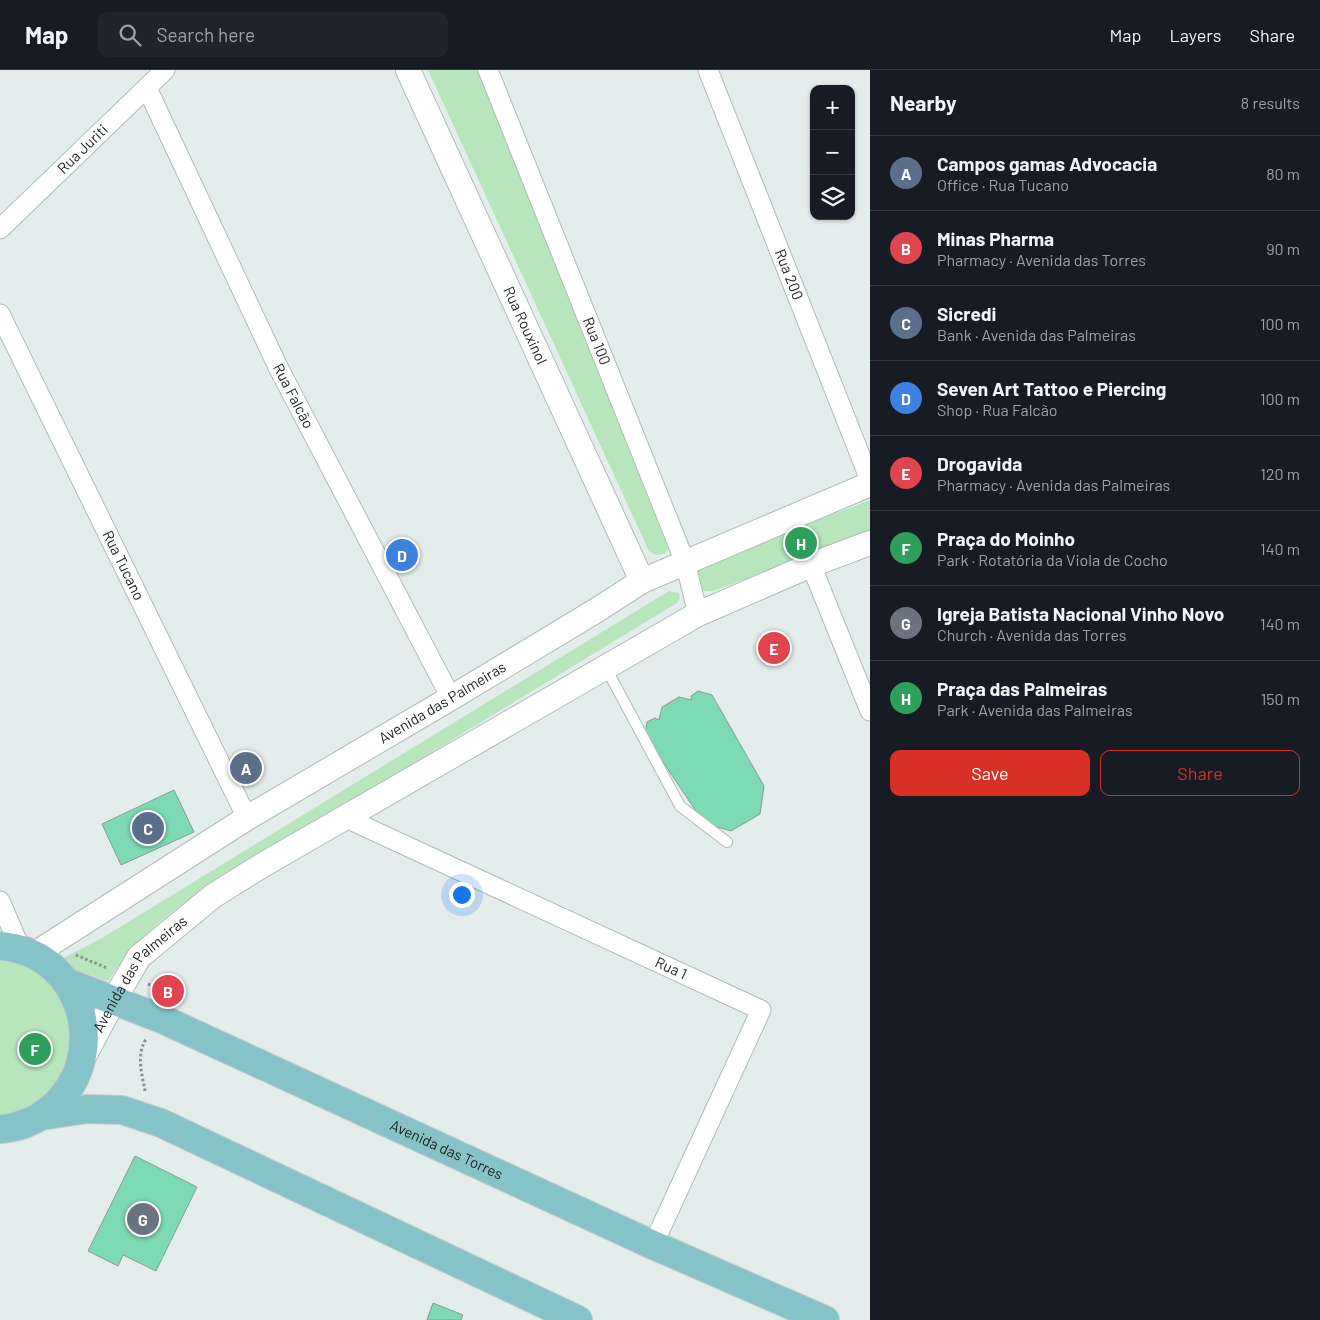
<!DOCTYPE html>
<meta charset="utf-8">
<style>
body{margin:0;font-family:Barlow,sans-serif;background:#20242c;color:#f1f3f6}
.controls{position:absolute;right:15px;top:15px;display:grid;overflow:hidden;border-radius:10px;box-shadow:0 1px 4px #0004}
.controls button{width:45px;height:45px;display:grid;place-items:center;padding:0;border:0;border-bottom:1px solid #363941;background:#171b24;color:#f1f3f6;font:25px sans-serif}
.you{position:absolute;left:461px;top:824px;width:18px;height:18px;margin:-12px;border:4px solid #fff;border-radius:50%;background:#1a73e8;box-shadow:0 0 0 8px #1a73e833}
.badge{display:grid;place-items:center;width:32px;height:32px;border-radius:50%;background:#d93025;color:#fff;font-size:16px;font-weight:700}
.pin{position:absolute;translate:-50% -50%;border:2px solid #fff;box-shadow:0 1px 5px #0006}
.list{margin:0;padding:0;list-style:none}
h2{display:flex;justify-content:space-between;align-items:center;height:65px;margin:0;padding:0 20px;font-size:21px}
h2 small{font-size:16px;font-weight:400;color:#9ea1a6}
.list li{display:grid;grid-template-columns:32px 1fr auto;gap:15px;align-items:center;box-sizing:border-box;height:75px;padding:0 20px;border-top:1px solid #363941}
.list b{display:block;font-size:19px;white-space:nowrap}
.list p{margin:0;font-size:16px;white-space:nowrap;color:#9ea1a6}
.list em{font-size:16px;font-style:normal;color:#9ea1a6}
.actions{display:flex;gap:10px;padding:15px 20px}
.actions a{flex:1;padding:11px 0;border:1px solid #d93025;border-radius:10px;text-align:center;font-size:18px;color:#d93025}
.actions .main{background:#d93025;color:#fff}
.icon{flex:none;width:28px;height:28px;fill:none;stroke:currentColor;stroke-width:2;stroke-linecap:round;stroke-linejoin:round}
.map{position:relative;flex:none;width:870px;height:1250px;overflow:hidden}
header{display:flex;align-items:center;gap:30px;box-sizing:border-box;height:70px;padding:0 25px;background:#171b24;border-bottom:1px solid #363941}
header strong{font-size:24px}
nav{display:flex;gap:28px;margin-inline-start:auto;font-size:18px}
.search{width:350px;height:45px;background:#20242c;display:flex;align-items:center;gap:12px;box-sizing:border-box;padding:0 18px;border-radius:10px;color:#9ea1a6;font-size:19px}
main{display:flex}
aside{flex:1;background:#171b24}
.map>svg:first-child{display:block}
.green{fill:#b7e6bc}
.building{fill:#7ddab5;stroke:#909894}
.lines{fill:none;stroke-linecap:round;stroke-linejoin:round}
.service-casing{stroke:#b0bbb9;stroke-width:12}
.minor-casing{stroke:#b0bbb9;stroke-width:21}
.tertiary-casing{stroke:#b0bbb9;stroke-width:26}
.primary-casing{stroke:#c8c9c9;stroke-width:30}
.path{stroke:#89908f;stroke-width:3;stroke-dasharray:2.5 2.5;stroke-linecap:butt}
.service{stroke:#fff;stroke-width:10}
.minor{stroke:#fff;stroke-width:19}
.tertiary{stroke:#fff;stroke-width:24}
.primary{stroke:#86c3c8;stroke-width:28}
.labels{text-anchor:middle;stroke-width:4;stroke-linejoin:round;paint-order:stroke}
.street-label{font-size:15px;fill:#1a1e1e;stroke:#e3edec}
</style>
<header>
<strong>Map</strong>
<div class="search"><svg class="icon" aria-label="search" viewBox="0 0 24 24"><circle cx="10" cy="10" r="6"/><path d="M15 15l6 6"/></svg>Search here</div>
<nav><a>Map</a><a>Layers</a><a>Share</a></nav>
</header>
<main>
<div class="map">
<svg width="870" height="1250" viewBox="0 0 870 1250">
<rect width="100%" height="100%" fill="#e3edec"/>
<path class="green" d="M 428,0 L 479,0 L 667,474 L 668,480 L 664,484 L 656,485 L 649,481 Z
M 870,430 L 870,464 L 713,521 L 703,521 L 695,514 L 694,500 L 732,483 Z
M 669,521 L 679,523 L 680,528 L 677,533 L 184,833 C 153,856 129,879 108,911 L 54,893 L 102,868 Z
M 0,888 C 15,890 30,897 41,906 C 52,916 61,926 66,940 C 85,988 49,1042 0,1048 Z"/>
<path class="building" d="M 698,621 L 712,625 L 764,716 L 760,744 L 731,761 L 704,753 L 645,665 L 647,652 L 655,648 L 659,650 L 662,637 L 679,627 L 692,630 L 691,626 Z
M 174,720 L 194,762 L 121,795 L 102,754 Z
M 135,1086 L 197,1117 L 156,1201 L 123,1185 L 118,1196 L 88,1181 Z
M 433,1233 L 463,1245 L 461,1250 L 427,1250 Z"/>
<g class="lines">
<g class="service-casing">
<path id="service" d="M 606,598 L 680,736 L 727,772"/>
</g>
<g class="minor-casing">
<g id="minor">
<path id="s1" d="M 488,0 L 685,492 L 698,544"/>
<path id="s2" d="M 708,0 L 870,410"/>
<path id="s3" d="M 147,18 L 278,297 L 451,628"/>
<path id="s4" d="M 0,159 L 165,0"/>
<path id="s5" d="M 0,244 L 247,748"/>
<path d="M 811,495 L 870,641"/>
<path id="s6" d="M 346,748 L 761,940 L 653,1175"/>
<path d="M 0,831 L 21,880"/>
</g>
</g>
<g class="tertiary-casing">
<g id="tertiary">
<path id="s7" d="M 408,0 L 642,511"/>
<path id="s8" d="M 33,885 L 247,748 L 451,628 L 597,540 L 642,511 L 870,414"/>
<path id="s9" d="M 82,990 L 114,930 L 139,887 L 213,826 L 261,796 L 698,544 L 811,495 L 870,473"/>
</g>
</g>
<g class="primary-casing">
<g id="primary">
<path d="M 0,876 C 84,882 113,988 49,1040 C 35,1051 18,1058 0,1059"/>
<path id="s10" d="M 66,912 L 162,949 L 653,1175 L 825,1250"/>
<path d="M 41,1046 L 87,1039 L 122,1040 L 161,1053 L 578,1250"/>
</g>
</g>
<path class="path" d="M 76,885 L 107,898
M 148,914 L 177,926 L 174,929
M 145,1021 C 142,1004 136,985 146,969"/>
<use href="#service" class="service"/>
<use href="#minor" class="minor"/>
<use href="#tertiary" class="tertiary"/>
<use href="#primary" class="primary"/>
</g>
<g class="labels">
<g class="street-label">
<text dy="5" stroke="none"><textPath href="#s4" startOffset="115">Rua Juriti</textPath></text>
<text dy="5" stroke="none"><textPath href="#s2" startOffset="220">Rua 200</textPath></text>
<text dy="5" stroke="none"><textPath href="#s7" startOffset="281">Rua Rouxinol</textPath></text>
<text dy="5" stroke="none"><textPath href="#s1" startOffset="292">Rua 100</textPath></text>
<text dy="5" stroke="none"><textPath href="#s3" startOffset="341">Rua Falcão</textPath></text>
<text dy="5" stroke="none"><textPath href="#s5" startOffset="280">Rua Tucano</textPath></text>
<text dy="5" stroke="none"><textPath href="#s8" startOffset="481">Avenida das Palmeiras</textPath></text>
<text dy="5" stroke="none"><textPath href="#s6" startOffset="358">Rua 1</textPath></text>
<text dy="5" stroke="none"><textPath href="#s9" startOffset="105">Avenida das Palmeiras</textPath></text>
<text dy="5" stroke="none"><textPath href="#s10" startOffset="416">Avenida das Torres</textPath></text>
</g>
</g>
</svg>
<div class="controls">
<button>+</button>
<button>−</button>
<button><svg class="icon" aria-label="layers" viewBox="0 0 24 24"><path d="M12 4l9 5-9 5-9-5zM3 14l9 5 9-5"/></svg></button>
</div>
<div class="you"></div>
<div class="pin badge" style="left:246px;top:698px;background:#5c6f8a">A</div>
<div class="pin badge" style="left:168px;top:921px;background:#e0444e">B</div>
<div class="pin badge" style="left:148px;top:758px;background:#5c6f8a">C</div>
<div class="pin badge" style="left:402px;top:485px;background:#3f7fe0">D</div>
<div class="pin badge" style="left:774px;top:578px;background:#e0444e">E</div>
<div class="pin badge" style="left:35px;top:979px;background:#2e9e5b">F</div>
<div class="pin badge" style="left:143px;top:1149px;background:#6b7280">G</div>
<div class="pin badge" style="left:801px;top:473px;background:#2e9e5b">H</div>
</div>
<aside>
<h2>Nearby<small>8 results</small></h2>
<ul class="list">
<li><span class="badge" style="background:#5c6f8a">A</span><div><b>Campos gamas Advocacia</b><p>Office · Rua Tucano</p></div><em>80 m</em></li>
<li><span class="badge" style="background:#e0444e">B</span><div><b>Minas Pharma</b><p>Pharmacy · Avenida das Torres</p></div><em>90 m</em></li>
<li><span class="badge" style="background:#5c6f8a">C</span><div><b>Sicredi</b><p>Bank · Avenida das Palmeiras</p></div><em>100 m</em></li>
<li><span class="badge" style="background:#3f7fe0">D</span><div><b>Seven Art Tattoo e Piercing</b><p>Shop · Rua Falcão</p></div><em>100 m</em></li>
<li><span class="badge" style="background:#e0444e">E</span><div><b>Drogavida</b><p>Pharmacy · Avenida das Palmeiras</p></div><em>120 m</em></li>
<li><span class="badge" style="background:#2e9e5b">F</span><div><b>Praça do Moinho</b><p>Park · Rotatória da Viola de Cocho</p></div><em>140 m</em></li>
<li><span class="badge" style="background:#6b7280">G</span><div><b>Igreja Batista Nacional Vinho Novo</b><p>Church · Avenida das Torres</p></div><em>140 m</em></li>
<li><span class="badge" style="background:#2e9e5b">H</span><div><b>Praça das Palmeiras</b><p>Park · Avenida das Palmeiras</p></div><em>150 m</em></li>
</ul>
<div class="actions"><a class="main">Save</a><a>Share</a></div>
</aside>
</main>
